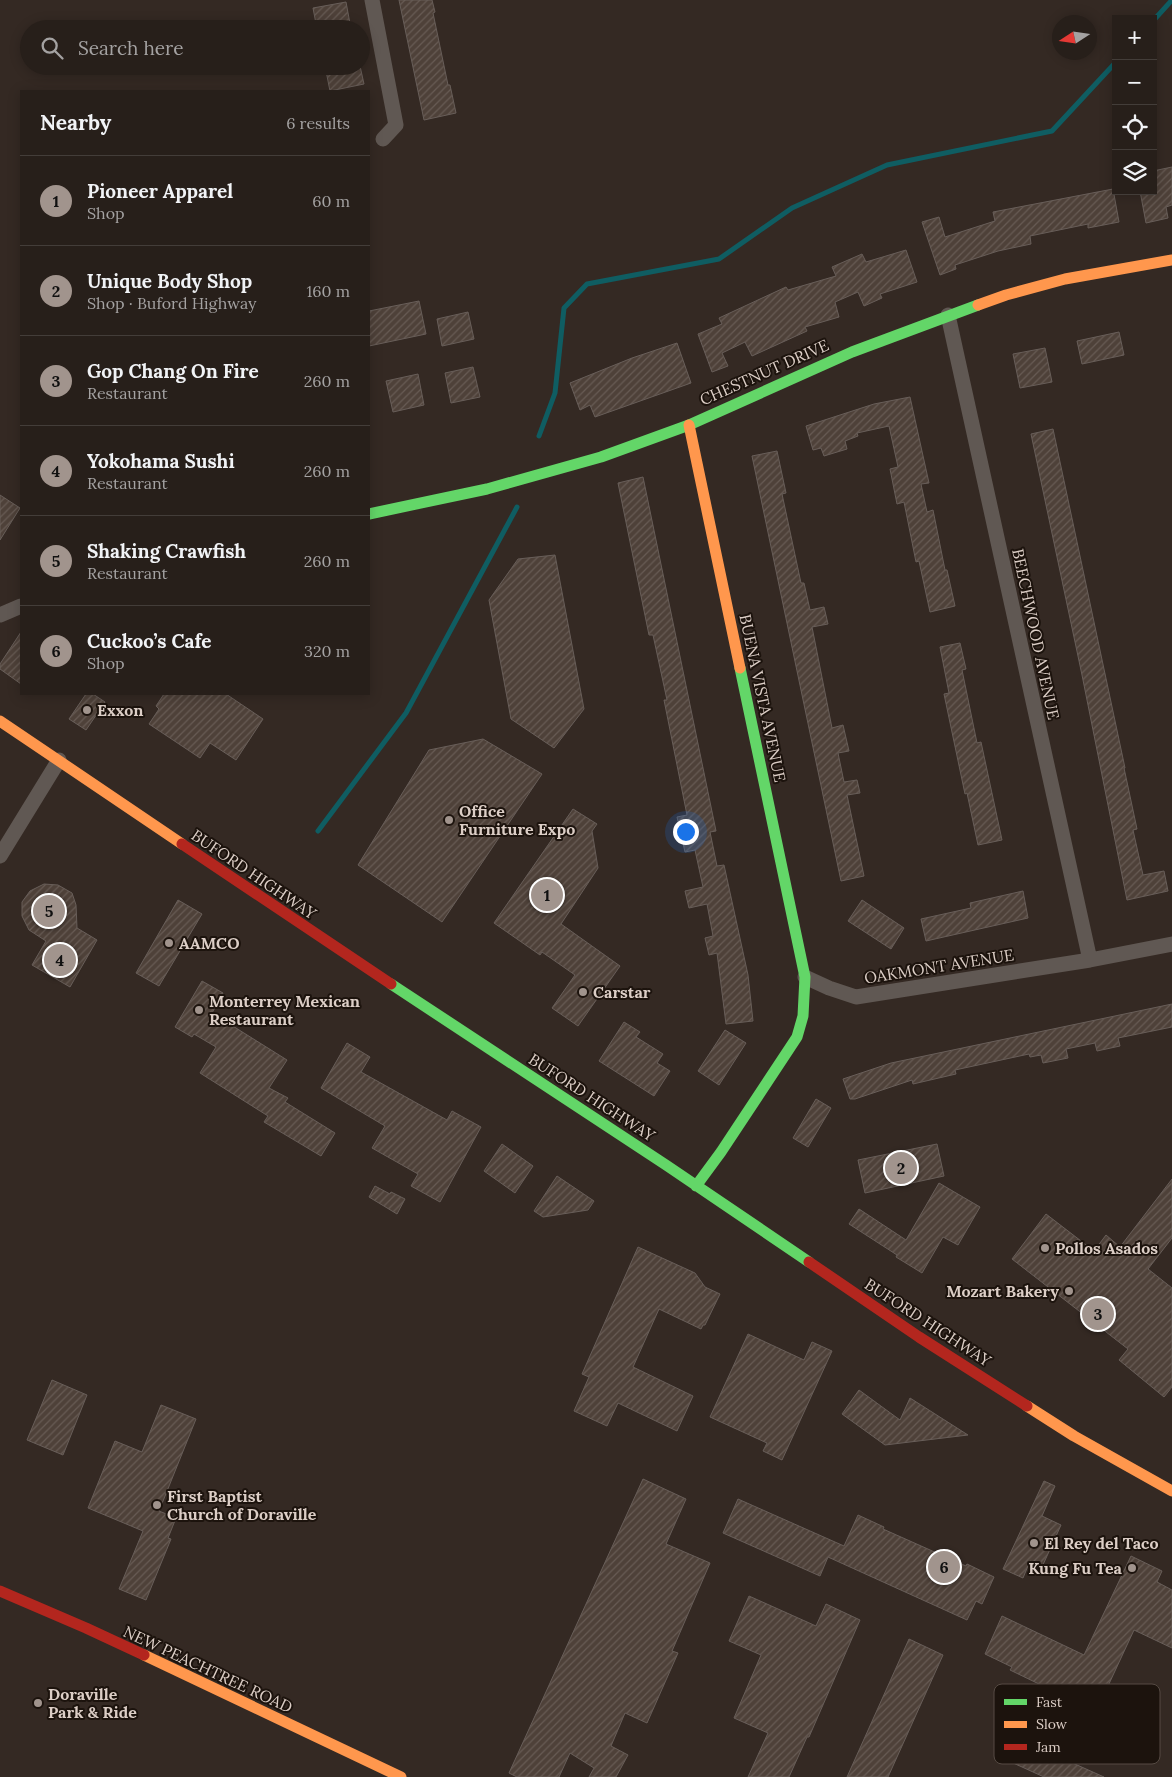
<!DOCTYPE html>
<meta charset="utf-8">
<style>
body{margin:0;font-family:Lora,serif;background:#332c27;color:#f1f3f6}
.controls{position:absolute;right:15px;top:15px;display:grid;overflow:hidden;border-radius:0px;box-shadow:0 2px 12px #0003}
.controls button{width:45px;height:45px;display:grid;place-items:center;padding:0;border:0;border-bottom:1px solid #433d39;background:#271f1a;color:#f1f3f6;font:25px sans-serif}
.compass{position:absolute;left:1052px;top:15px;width:45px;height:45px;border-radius:50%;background:#271f1a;box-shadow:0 2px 12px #0003;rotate:258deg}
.you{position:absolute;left:685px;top:831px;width:18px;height:18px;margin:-12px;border:4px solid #fff;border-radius:50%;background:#1a73e8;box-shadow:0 0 0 8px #1a73e833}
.badge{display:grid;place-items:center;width:32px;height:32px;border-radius:50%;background:#a1948d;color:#111;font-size:16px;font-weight:700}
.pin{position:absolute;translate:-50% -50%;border:2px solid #fff;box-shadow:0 1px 5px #0006}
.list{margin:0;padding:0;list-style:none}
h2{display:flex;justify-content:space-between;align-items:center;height:65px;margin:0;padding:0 20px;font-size:21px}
h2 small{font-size:16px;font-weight:400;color:#a4a2a2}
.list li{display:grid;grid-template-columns:32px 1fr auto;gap:15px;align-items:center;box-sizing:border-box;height:90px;padding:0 20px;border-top:1px solid #433d39}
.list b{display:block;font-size:19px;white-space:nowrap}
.list p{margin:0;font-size:16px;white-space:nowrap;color:#a4a2a2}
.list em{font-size:16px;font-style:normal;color:#a4a2a2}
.icon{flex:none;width:28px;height:28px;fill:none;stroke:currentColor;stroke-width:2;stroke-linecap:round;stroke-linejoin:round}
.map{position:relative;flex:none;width:1172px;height:1777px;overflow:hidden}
.search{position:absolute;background:#271f1a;box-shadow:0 2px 12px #0003;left:20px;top:20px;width:350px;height:55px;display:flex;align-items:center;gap:12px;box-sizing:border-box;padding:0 18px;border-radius:28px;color:#a4a2a2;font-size:19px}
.panel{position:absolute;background:#271f1a;box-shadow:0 2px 12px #0003;left:20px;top:90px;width:350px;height:605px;border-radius:0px}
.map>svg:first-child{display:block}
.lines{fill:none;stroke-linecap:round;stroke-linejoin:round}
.stream{stroke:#0f5d62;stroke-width:5}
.building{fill:url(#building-hatch);stroke:#685e59}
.street{stroke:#605853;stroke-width:15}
.fast{stroke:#63d668;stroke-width:11}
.slow{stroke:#ff974d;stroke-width:11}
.jam{stroke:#b3261e;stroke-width:11}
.poi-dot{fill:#a1948d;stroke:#1c130d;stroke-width:2}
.labels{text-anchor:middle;stroke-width:4;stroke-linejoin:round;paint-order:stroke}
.street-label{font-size:16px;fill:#dccec6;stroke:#1c130d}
.poi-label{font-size:16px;font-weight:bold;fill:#dccec6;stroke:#1c130d;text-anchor:start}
.key{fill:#1c130d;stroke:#564b44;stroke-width:1}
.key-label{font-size:14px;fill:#dccec6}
</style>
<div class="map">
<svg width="1172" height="1777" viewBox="0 0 1172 1777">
<defs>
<pattern id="building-hatch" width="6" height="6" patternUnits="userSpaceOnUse" patternTransform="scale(1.25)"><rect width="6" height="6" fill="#4e4139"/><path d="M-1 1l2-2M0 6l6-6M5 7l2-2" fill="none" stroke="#675b54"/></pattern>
</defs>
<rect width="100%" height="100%" fill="#342923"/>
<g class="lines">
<path class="stream" d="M 1153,21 L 1172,0
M 539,436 L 555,393 L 564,308 L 587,284 L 719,259 L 792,208 L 887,165 L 1052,131 L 1116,62
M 318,831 L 406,713 L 517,507"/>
</g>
<path class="building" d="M 399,0 L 432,0 L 435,12 L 433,13 L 448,85 L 450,85 L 456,113 L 424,120 Z
M 346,2 L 351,29 L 317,29 L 313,8 Z
M 325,66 L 360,66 L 364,84 L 330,91 Z
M 1172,167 L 1172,205 L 1166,207 L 1168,218 L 1146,223 L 1140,191 L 1153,191 L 1153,171 Z
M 1113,189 L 1119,222 L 1088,228 L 1088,224 L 1030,236 L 1031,244 L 998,251 L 955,265 L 956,269 L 940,275 L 922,222 L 939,217 L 945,237 L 995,221 L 993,212 Z
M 906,250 L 917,282 L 880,294 L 882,298 L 864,306 L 858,292 L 835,302 L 839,317 L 805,327 L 807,331 L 752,356 L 745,342 L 722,353 L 728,366 L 712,372 L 698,334 L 722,324 L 719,318 L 786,287 L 788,290 L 836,276 L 832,267 L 862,254 L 866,262 Z
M 419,301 L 426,334 L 369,346 L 369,311 Z
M 468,312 L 474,339 L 442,346 L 437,319 Z
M 1119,332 L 1124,355 L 1082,364 L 1077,341 Z
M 677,343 L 691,383 L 595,417 L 590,405 L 580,410 L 570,383 L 632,358 Z
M 1045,348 L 1052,382 L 1020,388 L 1013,354 Z
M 473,367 L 480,397 L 451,403 L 445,373 Z
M 418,374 L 424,405 L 393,412 L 386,381 Z
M 910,397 L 929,483 L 921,484 L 927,512 L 933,510 L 945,570 L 947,570 L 955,606 L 930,612 L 919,561 L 916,562 L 904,502 L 897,504 L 890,469 L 898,467 L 889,426 L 857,433 L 858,436 L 845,441 L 847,449 L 824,456 L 821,448 L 813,450 L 806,426 L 874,404 Z
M 1053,429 L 1125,768 L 1124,768 L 1137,829 L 1133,830 L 1143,875 L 1164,871 L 1168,891 L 1127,900 L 1082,675 L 1031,434 Z
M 777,451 L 786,493 L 782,494 L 801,583 L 804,583 L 810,610 L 824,607 L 828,624 L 812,627 L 832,728 L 843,725 L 849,751 L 838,753 L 844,782 L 857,780 L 860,793 L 847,795 L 864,876 L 841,881 L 752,456 Z
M 643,477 L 716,831 L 710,832 L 717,866 L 724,865 L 748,975 L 753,1021 L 726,1024 L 717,953 L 709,955 L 705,938 L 713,936 L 707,904 L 689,908 L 685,891 L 703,887 L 695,850 L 685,852 L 677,817 L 687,815 L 664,700 L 667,700 L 653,635 L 649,635 L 618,483 Z
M 0,495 L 20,508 L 0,540 Z
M 555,555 L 584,709 L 554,748 L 511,719 L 489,600 L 518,559 Z
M 21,632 L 21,684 L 0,669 L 0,664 Z
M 960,643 L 966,669 L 962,670 L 977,743 L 981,742 L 1002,840 L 978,845 L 967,793 L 965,794 L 944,694 L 949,693 L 940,647 Z
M 86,694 L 93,694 L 105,702 L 86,730 L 69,719 Z
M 164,694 L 226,694 L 263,719 L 236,760 L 210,743 L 200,758 L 149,724 L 159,709 L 156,706 Z
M 483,739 L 542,774 L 442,922 L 358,865 L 429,750 Z
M 573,809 L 597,824 L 592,831 L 598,868 L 561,924 L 620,966 L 578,1026 L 552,1008 L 575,975 L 542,952 L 540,955 L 494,923 Z
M 44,884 L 58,885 L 72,893 L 76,905 L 77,928 L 97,940 L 70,987 L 32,965 L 46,941 L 29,930 L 22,916 L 22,902 L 30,891 Z
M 1023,891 L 1028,918 L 926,941 L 921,919 L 971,908 L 970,903 Z
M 178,900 L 202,914 L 159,986 L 136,973 Z
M 862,900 L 904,928 L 891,949 L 848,921 Z
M 202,981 L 223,993 L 212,1013 L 287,1060 L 269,1088 L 288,1098 L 285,1102 L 335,1133 L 321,1156 L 264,1122 L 268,1116 L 200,1073 L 216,1047 L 194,1034 L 192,1037 L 175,1027 Z
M 1172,1004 L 1172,1027 L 1118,1038 L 1120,1046 L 1097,1051 L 1095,1043 L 1066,1049 L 1068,1058 L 1043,1063 L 1041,1055 L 1030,1057 L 1029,1054 L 955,1070 L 956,1074 L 913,1084 L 912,1080 L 855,1099 L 850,1099 L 843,1079 L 891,1063 Z
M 624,1022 L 640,1032 L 636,1037 L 663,1054 L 657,1063 L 670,1071 L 654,1096 L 599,1061 Z
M 725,1030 L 746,1043 L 719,1085 L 698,1071 Z
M 347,1043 L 370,1057 L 361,1072 L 447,1120 L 452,1111 L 481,1127 L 440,1202 L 411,1186 L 418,1174 L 372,1148 L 385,1126 L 321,1088 Z
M 816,1099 L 831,1108 L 808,1147 L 793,1138 Z
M 502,1144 L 533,1166 L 515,1193 L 484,1171 Z
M 937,1144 L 944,1176 L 865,1193 L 858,1160 Z
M 557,1176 L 594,1201 L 588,1210 L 543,1217 L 534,1211 Z
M 1172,1179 L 1172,1238 L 1148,1269 L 1172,1288 L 1172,1387 L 1164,1397 L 1119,1360 L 1128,1349 L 1012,1259 L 1046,1214 L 1094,1251 L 1106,1235 L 1120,1247 Z
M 939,1183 L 980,1207 L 958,1245 L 943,1237 L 922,1273 L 896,1257 L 897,1255 L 849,1224 L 859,1209 L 906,1240 Z
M 375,1186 L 390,1194 L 391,1192 L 405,1199 L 397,1214 L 369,1197 Z
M 638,1247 L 695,1273 L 705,1287 L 720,1294 L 705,1325 L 703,1325 L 701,1329 L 659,1309 L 633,1367 L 693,1396 L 677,1431 L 618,1403 L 607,1426 L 574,1411 L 589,1377 L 582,1374 Z
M 748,1334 L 804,1360 L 812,1342 L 832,1351 L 782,1460 L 763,1451 L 767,1443 L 710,1417 Z
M 52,1380 L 87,1395 L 63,1455 L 27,1440 Z
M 859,1390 L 900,1420 L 910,1398 L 968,1435 L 885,1445 L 842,1414 Z
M 161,1405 L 196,1419 L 159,1511 L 176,1518 L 168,1538 L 171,1539 L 146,1600 L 119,1589 L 143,1531 L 88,1508 L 115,1441 L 142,1452 Z
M 643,1479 L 686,1499 L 666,1544 L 710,1563 L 672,1651 L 678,1653 L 647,1723 L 625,1713 L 611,1746 L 628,1755 L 616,1777 L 589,1777 L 594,1768 L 570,1753 L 559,1777 L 517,1777 L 509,1773 Z
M 1044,1481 L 1055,1486 L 1042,1516 L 1061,1525 L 1042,1567 L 1030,1561 L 1023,1578 L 1003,1569 Z
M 738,1499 L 844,1546 L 858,1515 L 884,1527 L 883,1529 L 966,1566 L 967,1564 L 994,1577 L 982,1604 L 976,1601 L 967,1620 L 828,1557 L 820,1576 L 723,1533 Z
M 1131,1556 L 1162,1571 L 1157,1582 L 1172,1590 L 1172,1648 L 1134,1630 L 1095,1714 L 1037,1686 L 1039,1684 L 1010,1670 L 1012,1667 L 985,1654 L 1002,1616 L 1084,1655 Z
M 749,1596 L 816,1626 L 826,1604 L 860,1620 L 809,1737 L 807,1737 L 789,1777 L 748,1777 L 768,1733 L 734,1718 L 761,1655 L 729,1641 Z
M 909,1639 L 943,1655 L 888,1777 L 847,1777 Z
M 1021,1740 L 1104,1777 L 1044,1777 L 1011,1762 Z"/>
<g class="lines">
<path class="street" d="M 372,0 L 396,125 L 383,139
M 948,315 L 1090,960
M 0,615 L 21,606
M 0,856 L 59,760
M 805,977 L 829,988 L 856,997 L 1090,960 L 1172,944"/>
<path class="fast" d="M 369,514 L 487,489 L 601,457 L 689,425 L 852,352 L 978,305
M 391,984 L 666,1165 L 809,1262
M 696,1186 L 721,1152 L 797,1037 L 803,1016 L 805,977 L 740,668"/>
<path class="slow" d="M 978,305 L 1006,295 L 1065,279 L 1172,260
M 689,425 L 740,668
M 0,721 L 182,844
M 1027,1406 L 1074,1436 L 1172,1491
M 144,1655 L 401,1777"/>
<path class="jam" d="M 182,844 L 391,984
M 809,1262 L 919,1337 L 1027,1406
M 0,1591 L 86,1628 L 144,1655"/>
</g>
<g class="poi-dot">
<circle cx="87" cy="710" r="5"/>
<circle cx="449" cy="820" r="5"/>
<circle cx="169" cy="943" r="5"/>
<circle cx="583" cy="992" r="5"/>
<circle cx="199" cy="1010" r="5"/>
<circle cx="1045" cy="1248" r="5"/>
<circle cx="1069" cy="1291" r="5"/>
<circle cx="157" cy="1505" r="5"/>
<circle cx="1034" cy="1543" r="5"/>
<circle cx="1132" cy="1568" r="5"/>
<circle cx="38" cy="1703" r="5"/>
</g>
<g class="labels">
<g class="street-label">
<text transform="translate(764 372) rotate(-24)" y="6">CHESTNUT DRIVE</text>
<text transform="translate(1036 634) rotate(78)" y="6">BEECHWOOD AVENUE</text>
<text transform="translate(763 698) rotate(78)" y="6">BUENA VISTA AVENUE</text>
<text transform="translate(254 874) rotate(34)" y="6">BUFORD HIGHWAY</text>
<text transform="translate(939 966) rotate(-9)" y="6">OAKMONT AVENUE</text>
<text transform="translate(592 1097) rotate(33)" y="6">BUFORD HIGHWAY</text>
<text transform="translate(928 1322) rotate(33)" y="6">BUFORD HIGHWAY</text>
<text transform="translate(208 1669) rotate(25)" y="6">NEW PEACHTREE ROAD</text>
</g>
<g class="poi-label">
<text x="97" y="716">Exxon</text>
<text x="459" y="817">Office<tspan x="459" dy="18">Furniture Expo</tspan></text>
<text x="179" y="949">AAMCO</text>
<text x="593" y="998">Carstar</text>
<text x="209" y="1007">Monterrey Mexican<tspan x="209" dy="18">Restaurant</tspan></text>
<text x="1055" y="1254">Pollos Asados</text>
<text x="1059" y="1297" text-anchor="end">Mozart Bakery</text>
<text x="167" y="1502">First Baptist<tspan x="167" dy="18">Church of Doraville</tspan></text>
<text x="1044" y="1549">El Rey del Taco</text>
<text x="1122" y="1574" text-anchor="end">Kung Fu Tea</text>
<text x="48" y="1700">Doraville<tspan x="48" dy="18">Park &amp; Ride</tspan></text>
</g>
</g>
<rect x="994" y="1684" width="166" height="80" rx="8" class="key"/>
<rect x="1004" y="1699" width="23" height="6" fill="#63d668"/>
<rect x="1004" y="1721" width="23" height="7" fill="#ff974d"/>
<rect x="1004" y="1744" width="23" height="6" fill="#b3261e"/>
<g class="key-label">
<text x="1036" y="1707">Fast</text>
<text x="1036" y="1729">Slow</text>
<text x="1036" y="1752">Jam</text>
</g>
</svg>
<div class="controls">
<button>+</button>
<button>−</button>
<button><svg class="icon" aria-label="locate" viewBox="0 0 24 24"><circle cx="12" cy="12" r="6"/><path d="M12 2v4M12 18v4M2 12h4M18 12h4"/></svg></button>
<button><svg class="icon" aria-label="layers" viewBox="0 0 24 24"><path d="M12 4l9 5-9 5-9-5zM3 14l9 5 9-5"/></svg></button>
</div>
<svg class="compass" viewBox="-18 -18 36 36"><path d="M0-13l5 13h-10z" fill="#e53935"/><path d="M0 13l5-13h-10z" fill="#a4a2a2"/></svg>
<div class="you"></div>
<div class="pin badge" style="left:547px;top:895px">1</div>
<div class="pin badge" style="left:901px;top:1168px">2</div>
<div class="pin badge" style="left:1098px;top:1314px">3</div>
<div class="pin badge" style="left:60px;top:960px">4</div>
<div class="pin badge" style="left:49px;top:911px">5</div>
<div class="pin badge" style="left:944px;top:1567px">6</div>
<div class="search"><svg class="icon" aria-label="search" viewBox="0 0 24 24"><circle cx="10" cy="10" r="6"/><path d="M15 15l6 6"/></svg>Search here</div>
<section class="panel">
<h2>Nearby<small>6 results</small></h2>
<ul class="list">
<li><span class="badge">1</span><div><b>Pioneer Apparel</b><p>Shop</p></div><em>60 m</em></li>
<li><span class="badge">2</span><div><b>Unique Body Shop</b><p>Shop · Buford Highway</p></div><em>160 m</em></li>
<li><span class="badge">3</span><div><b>Gop Chang On Fire</b><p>Restaurant</p></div><em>260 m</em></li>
<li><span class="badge">4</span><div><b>Yokohama Sushi</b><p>Restaurant</p></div><em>260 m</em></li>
<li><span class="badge">5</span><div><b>Shaking Crawfish</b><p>Restaurant</p></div><em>260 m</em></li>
<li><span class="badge">6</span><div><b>Cuckoo’s Cafe</b><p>Shop</p></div><em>320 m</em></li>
</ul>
</section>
</div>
